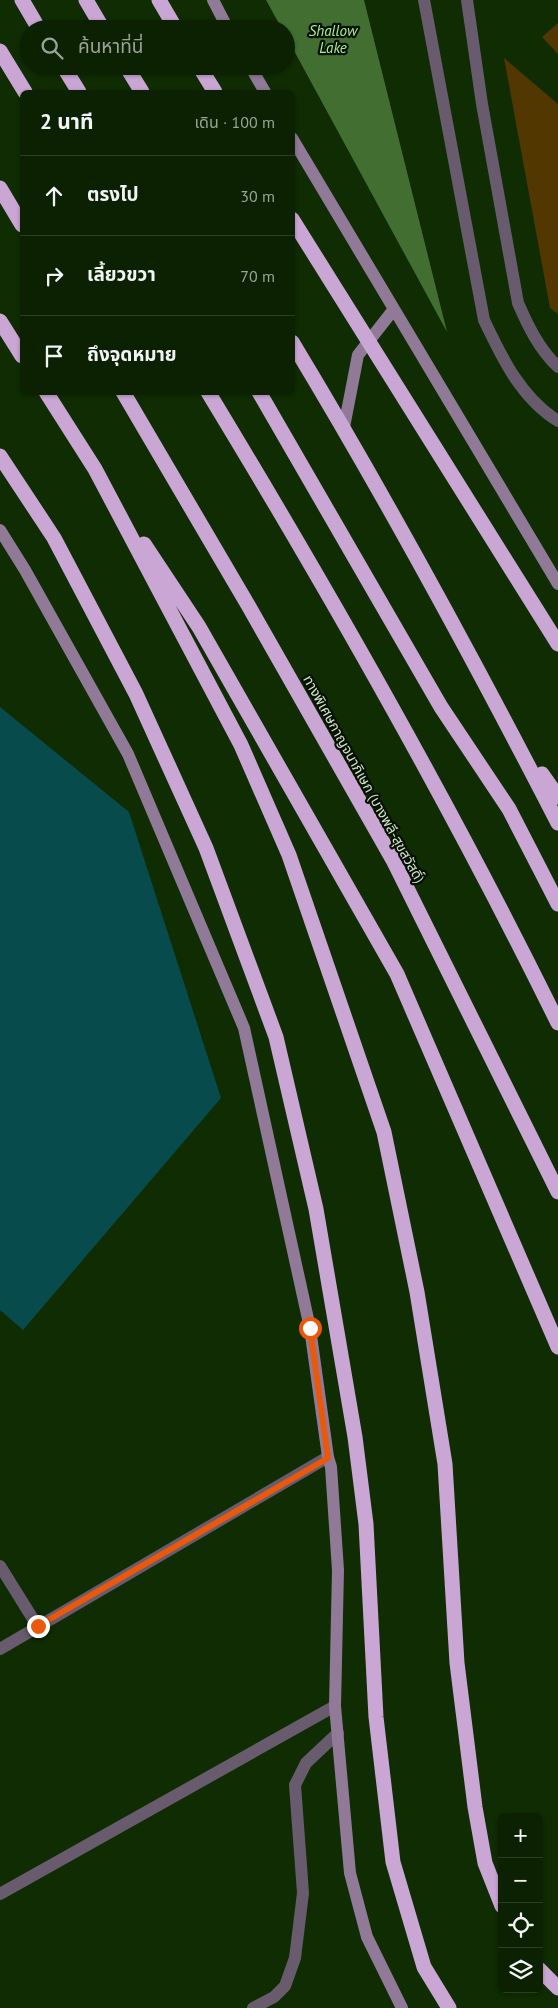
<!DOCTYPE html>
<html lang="th">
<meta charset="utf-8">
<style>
body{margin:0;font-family:"PT Sans","Noto Sans Thai",sans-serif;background:#14290c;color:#f1f3f6}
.controls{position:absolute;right:15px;bottom:15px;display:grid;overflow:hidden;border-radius:8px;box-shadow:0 1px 4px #0004}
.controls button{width:45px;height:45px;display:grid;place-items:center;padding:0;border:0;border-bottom:1px solid #2b3e24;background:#0b2102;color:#f1f3f6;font:25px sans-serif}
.stop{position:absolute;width:15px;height:15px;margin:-11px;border:4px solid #ea580c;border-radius:50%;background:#fff}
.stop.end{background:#ea580c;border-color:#fff;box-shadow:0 1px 5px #0008}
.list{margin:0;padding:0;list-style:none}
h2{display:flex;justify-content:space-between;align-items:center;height:65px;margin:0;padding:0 20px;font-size:21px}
h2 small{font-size:16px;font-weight:400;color:#9aa399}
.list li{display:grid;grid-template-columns:32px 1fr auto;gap:15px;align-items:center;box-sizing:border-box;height:80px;padding:0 20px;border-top:1px solid #2b3e24}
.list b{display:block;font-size:19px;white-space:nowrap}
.list em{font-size:16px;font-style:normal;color:#9aa399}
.icon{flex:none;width:28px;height:28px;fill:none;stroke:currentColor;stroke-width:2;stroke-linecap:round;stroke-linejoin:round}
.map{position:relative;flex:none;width:558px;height:2008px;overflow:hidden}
.search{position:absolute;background:#0b2102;box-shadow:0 1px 4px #0004;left:20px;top:20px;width:275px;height:55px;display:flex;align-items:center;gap:12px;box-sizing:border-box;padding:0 18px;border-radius:28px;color:#9aa399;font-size:19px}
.panel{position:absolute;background:#0b2102;box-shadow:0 1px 4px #0004;left:20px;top:90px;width:275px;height:305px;border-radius:8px}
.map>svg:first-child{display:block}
.green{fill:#523701}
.water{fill:#426f31}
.building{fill:#084b4d}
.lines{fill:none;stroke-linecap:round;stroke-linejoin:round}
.lane{stroke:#695b6e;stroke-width:12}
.street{stroke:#695b6e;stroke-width:12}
.secondary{stroke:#907a97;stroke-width:12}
.highway{stroke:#caa6d5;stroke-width:15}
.highway-bridge{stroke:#caa6d5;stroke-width:15}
.route{stroke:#ea580c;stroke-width:6}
.labels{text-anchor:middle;stroke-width:4.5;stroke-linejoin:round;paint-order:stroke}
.street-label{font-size:14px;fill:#d1e3cb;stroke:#061103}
.water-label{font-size:15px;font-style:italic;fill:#abed94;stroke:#061103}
</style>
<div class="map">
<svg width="558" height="2008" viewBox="0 0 558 2008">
<rect width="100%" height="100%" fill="#0f2c03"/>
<path class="green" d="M 558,23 L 558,54 L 542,37 Z
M 504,58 L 558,104 L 558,314 L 550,308 Z"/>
<path class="water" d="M 266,0 L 364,0 L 447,332 L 286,36 L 286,29 L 282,29 Z"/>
<path class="building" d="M 0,707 L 129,812 L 221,1098 L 23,1330 L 0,1310 Z"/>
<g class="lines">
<path class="lane" d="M 0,1566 L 38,1627
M 0,1649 L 328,1457
M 0,1894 L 335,1706
M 253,2008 L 274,1997 L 285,1986 L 295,1958 L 303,1893 L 295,1785 L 306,1763 L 338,1733"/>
<path class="street" d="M 424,0 L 484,320 C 502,358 521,398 558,421
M 467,0 L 482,104 L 518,303 C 528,326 539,349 558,367"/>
<path class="secondary" d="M 213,0 L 228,29
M 250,66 L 265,92
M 292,138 L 558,584
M 344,427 L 358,355 L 394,309
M 0,530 L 25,570 L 128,754 L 244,1028 L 310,1328 L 328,1457 L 331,1467 L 338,1570 L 335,1706 L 350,1873 L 367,1937 L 402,2008"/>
<path class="highway" d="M 22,0 L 39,29
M 86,0 L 103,29
M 159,0 L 176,29
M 0,51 L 25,92
M 63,66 L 79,92
M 126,66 L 142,92
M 199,66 L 215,92
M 0,188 L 22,225
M 0,321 L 22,356
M 292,342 C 387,499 474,660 558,823
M 46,392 L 95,469 L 241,745 L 289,855 L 384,1132 L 417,1292 L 445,1464 L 457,1663 L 475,1807 L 485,1863 L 502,1906
M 123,392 L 248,605 L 393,860 L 558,1192
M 208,392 C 333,598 452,807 558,1023
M 259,392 L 441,707 L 509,809 L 558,904
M 0,456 L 54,538 L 136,694 L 206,848 L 276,1037 L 316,1209 L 355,1437 L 366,1524 L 376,1717 L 393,1862 L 424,1967 L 449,2008
M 144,544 L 199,627 L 397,974 L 558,1347
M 542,774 L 558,797
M 539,1969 L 558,1988"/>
<path class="highway-bridge" d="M 292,219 L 558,644"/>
</g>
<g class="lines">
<path class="route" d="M 38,1626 L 328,1458 L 310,1328"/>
</g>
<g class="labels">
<g class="street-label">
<text transform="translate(364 779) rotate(61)" y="5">ทางพิเศษกาญจนาภิเษก (บางพลี-สุขสวัสดิ์)</text>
</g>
<g class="water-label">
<text x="333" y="36">Shallow<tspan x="333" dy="17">Lake</tspan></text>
</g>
</g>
</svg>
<div class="controls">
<button>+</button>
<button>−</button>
<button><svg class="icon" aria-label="locate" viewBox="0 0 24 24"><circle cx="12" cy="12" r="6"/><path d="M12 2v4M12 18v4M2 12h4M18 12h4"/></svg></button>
<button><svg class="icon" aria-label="layers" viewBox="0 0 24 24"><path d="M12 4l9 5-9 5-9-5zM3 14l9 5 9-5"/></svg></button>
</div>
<div class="stop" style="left:310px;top:1328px"></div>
<div class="stop end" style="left:38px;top:1626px"></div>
<div class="search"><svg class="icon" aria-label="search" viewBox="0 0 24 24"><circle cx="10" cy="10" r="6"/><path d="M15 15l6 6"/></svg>ค้นหาที่นี่</div>
<section class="panel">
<h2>2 นาที<small>เดิน · 100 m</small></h2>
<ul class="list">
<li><svg class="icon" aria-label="ahead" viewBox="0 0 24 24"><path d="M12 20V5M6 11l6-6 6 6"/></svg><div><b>ตรงไป</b></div><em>30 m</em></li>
<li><svg class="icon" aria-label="right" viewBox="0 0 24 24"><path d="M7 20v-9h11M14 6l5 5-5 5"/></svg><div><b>เลี้ยวขวา</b></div><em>70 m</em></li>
<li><svg class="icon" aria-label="arrive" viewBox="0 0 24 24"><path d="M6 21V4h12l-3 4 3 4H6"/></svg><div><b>ถึงจุดหมาย</b></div></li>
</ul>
</section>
</div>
